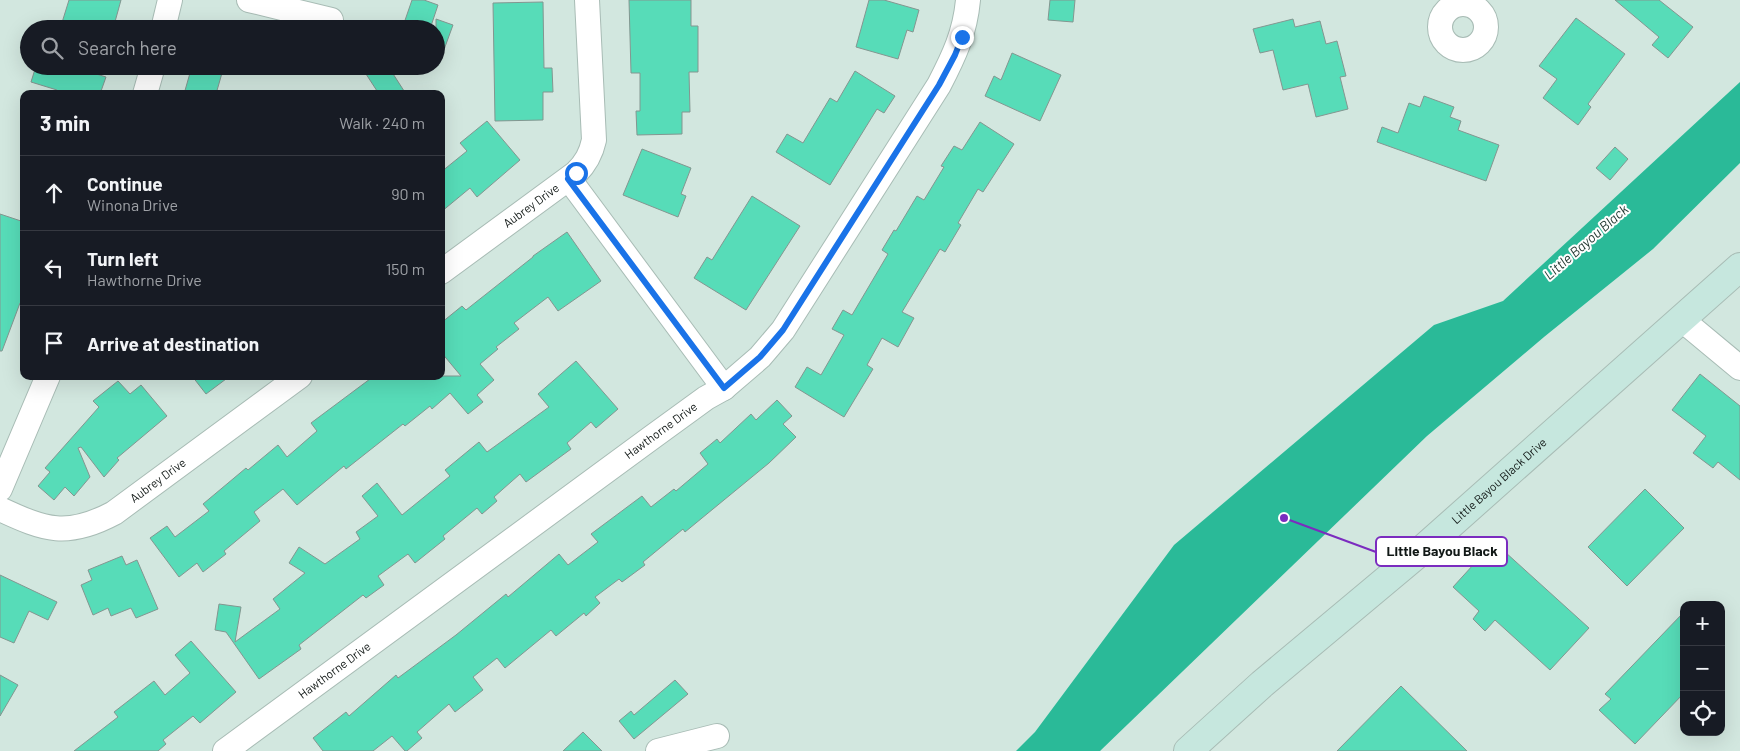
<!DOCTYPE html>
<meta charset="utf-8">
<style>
body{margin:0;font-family:Barlow,sans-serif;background:#242831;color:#f1f3f6}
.controls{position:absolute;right:15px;bottom:15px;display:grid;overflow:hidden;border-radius:10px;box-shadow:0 5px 20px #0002}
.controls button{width:45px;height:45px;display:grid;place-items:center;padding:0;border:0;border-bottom:1px solid #363941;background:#171b24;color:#f1f3f6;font:25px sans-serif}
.stop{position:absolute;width:15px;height:15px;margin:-11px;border:4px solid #1a73e8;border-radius:50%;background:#fff}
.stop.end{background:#1a73e8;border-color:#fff;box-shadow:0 1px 5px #0008}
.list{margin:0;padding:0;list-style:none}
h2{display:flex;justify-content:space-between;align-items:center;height:65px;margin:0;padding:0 20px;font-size:21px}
h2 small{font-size:16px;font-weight:400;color:#9ea1a6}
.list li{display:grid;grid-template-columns:32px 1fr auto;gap:15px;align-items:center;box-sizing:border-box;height:75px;padding:0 20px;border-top:1px solid #363941}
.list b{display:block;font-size:19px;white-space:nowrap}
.list p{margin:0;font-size:16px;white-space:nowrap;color:#9ea1a6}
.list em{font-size:16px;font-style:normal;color:#9ea1a6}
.icon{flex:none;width:28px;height:28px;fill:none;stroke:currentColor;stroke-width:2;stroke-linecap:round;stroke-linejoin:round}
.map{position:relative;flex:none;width:1740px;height:751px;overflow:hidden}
.search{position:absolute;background:#171b24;box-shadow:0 5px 20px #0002;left:20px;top:20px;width:425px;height:55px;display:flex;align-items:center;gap:12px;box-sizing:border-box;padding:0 18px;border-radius:28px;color:#9ea1a6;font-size:19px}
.panel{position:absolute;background:#171b24;box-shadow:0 5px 20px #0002;left:20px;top:90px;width:425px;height:290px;border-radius:10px}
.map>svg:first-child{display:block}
.water{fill:#2aba98}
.building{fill:#57dcb8;stroke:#839690}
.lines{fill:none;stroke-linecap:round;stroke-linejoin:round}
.minor-casing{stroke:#a8bcb5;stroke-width:26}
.secondary-casing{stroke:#a8bcb5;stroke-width:30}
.minor{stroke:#fff;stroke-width:24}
.secondary{stroke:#c6e7de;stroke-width:28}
.route{stroke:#1a73e8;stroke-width:6}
.labels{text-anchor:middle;stroke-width:4;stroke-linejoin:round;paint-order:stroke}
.street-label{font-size:12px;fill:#111816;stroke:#fff}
.water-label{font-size:14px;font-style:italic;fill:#1f352e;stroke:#fff}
.leader{fill:none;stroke:#7b2cbf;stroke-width:2}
.callout-dot{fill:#7b2cbf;stroke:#fff;stroke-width:2}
.callout{fill:#fff;stroke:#7b2cbf;stroke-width:2}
.callout-label{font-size:14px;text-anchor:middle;font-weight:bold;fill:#111816}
</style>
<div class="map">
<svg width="1740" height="751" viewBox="0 0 1740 751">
<rect width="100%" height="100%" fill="#d2e7df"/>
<path class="water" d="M 1740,82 L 1740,163 L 1653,249 L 1544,337 L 1427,436 L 1100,751 L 1016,751 L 1035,732 L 1174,545 L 1434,325 L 1503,301 Z"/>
<path class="building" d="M 69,0 L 121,0 L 113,29 L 60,29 Z
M 412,0 L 424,0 L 438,5 L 430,29 L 402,29 Z
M 629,0 L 691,0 L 691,26 L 698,26 L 698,72 L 689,72 L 690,112 L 682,112 L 682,134 L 637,135 L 636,111 L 640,111 L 640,73 L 631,73 Z
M 869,0 L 884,0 L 919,10 L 913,32 L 907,30 L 898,59 L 856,47 Z
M 1050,0 L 1075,0 L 1073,22 L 1048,20 Z
M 1615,0 L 1659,0 L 1693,27 L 1668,58 L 1652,45 L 1659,37 Z
M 543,2 L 544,68 L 552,68 L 553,92 L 543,92 L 543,120 L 495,121 L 493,3 Z
M 1576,18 L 1625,54 L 1588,104 L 1591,107 L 1578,125 L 1543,98 L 1557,79 L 1539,66 Z
M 436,19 L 453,25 L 438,66 L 436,65 Z
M 1293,19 L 1295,27 L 1320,21 L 1326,44 L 1337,41 L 1346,76 L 1340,77 L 1348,109 L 1316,117 L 1308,84 L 1283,90 L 1273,50 L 1260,53 L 1253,29 Z
M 1012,53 L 1061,75 L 1040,121 L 985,96 L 994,76 L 1001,80 Z
M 36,66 L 71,66 L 106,77 L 100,94 L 55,94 L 57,90 L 31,82 Z
M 192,66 L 224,66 L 216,94 L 184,94 Z
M 378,66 L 388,66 L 406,94 L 379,94 L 366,74 Z
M 855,71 L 895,96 L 884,113 L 877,109 L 830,185 L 776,152 L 787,134 L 803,143 L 830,98 L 837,102 Z
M 1424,96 L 1454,107 L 1450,117 L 1461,121 L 1458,130 L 1499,145 L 1486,181 L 1377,142 L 1382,127 L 1398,133 L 1409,103 L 1420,107 Z
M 487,121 L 520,160 L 477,197 L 470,188 L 441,212 L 441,172 L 467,151 L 460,143 Z
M 980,122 L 1014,144 L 983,192 L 978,189 L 958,223 L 961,225 L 945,252 L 940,249 L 902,312 L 914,318 L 898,347 L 882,338 L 867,365 L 873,369 L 844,417 L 795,387 L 807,367 L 821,375 L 844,335 L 832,329 L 843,310 L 852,315 L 888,254 L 882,250 L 894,230 L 896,231 L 917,196 L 924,200 L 944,167 L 941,166 L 954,146 L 962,150 Z
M 1615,147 L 1628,159 L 1610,180 L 1596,168 Z
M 642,149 L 691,168 L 681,194 L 686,196 L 678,217 L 623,195 Z
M 752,196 L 800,226 L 746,310 L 694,278 L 707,257 L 712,260 Z
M 0,214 L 24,222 L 24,304 L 20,303 L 2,351 L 0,351 Z
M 567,232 L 601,281 L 558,311 L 548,297 L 514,323 L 519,329 L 496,347 L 498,349 L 480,364 L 494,380 L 477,395 L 483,402 L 468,414 L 450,393 L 432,409 L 430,406 L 405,426 L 403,424 L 346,469 L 344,466 L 297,505 L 283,489 L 254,512 L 260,521 L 224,551 L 226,554 L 203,572 L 197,563 L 179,577 L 150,538 L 167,526 L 175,537 L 209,511 L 203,504 L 246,468 L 248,470 L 278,445 L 287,457 L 317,431 L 311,423 L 374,376 L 461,376 L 441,352 L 441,323 L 462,306 L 466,310 L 533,257 L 533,256 Z
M 576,361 L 618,409 L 596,428 L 591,422 L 567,443 L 571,449 L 526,482 L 520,474 L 494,497 L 497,501 L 482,514 L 477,508 L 443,536 L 445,539 L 415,563 L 408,554 L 378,576 L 384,585 L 366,598 L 363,595 L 299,645 L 301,649 L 259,679 L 226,632 L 215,630 L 219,604 L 241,607 L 235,642 L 280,609 L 273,599 L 305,573 L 289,563 L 299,547 L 325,564 L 360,539 L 356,532 L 378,516 L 362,496 L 377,483 L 402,515 L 450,476 L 445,470 L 479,442 L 487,452 L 549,407 L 538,394 Z
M 1700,374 L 1740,406 L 1740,480 L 1718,462 L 1713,468 L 1693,453 L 1706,436 L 1672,410 Z
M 192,376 L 230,376 L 206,394 Z
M 118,381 L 130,394 L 141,385 L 167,416 L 117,458 L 119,460 L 104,477 L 81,447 L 78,448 L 90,477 L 74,496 L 65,487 L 54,500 L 38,486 L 50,472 L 45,468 L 99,407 L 93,401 Z
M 777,400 L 792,416 L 783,424 L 796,437 L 769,463 L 685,532 L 683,529 L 643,562 L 645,565 L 622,582 L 619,579 L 595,597 L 600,603 L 586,616 L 584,613 L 556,636 L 551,630 L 505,668 L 497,658 L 473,677 L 483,690 L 455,712 L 449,704 L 417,732 L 422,738 L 407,751 L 405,751 L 392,736 L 373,751 L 323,751 L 313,738 L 346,712 L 349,716 L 396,675 L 398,678 L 456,635 L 506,594 L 508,597 L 559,554 L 568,565 L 598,542 L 591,534 L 642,496 L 651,507 L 674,489 L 676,491 L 708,464 L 700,453 L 717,439 L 720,443 L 751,414 L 756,420 Z
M 1645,489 L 1684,528 L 1627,586 L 1588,547 Z
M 1494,542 L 1589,628 L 1550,670 L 1495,620 L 1485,631 L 1473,619 L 1479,611 L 1453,587 Z
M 122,556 L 126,565 L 137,560 L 158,609 L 136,618 L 131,608 L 111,616 L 108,608 L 93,615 L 81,585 L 92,580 L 88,570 Z
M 0,575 L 57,602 L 48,620 L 29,611 L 14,643 L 0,637 Z
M 1684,612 L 1684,693 L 1635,744 L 1599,710 L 1611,699 L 1605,694 Z
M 191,641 L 236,692 L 200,723 L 193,716 L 163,740 L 166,744 L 158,751 L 74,751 L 118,717 L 114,712 L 154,681 L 165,695 L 190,673 L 175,655 Z
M 0,675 L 18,685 L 0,716 Z
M 675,680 L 688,694 L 634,739 L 619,721 L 631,711 L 634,715 Z
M 1401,686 L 1467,751 L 1337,751 Z
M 583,732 L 602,751 L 563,751 Z"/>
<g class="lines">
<g class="minor-casing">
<g id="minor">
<path d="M 249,0 L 331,20"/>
<circle cx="1463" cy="27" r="23"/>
<path d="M 163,29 L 170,0"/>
<path d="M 145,94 L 153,66"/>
<path d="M 569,179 L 724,388"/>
<path id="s1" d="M 441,272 L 576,173 C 586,163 591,154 594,140 L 587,0"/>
<path d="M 1681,319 L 1740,368"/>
<path d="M 0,489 L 48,376"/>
<path id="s2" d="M 0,509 C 45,530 67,538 114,513 L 300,376"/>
<path id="s3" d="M 225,751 L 651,438 L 706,398 L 724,388 L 760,357 L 783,330 L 939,85 C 954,56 965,33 968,0"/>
<path d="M 658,751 L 717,736"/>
</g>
</g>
<g class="secondary-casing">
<g id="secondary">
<path id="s4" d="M 1188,751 L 1262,684 L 1415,556 L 1740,267"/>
</g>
</g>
<use href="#minor" class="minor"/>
<use href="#secondary" class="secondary"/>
</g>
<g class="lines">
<path class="route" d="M 576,173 L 568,179 L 724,388 L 760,357 L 783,330 L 939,85 L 955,55 L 962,37"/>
</g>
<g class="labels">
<g class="street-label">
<text dy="4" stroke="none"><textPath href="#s1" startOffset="112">Aubrey Drive</textPath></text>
<text dy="4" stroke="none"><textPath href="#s3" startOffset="541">Hawthorne Drive</textPath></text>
<text dy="4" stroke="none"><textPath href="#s2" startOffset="175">Aubrey Drive</textPath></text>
<text dy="4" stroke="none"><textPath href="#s4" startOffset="412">Little Bayou Black Drive</textPath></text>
<text dy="4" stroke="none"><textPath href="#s3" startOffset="136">Hawthorne Drive</textPath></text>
</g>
<g class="water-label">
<text transform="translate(1586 242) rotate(-41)" y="5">Little Bayou Black</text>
</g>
</g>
<path class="leader" d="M1284 518L1376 552"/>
<circle class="callout-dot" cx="1284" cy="518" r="5"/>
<rect class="callout" x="1376" y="537" width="131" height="29" rx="5"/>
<g class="callout-label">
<text x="1442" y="556">Little Bayou Black</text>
</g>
</svg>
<div class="controls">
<button>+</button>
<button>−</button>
<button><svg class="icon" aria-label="locate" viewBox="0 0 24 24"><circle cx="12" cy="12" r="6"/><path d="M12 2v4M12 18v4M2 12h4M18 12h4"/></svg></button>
</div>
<div class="stop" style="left:576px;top:173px"></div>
<div class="stop end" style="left:962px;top:37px"></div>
<div class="search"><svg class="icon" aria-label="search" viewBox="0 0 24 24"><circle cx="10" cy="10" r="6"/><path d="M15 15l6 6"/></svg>Search here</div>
<section class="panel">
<h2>3 min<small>Walk · 240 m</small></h2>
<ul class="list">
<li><svg class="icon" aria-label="ahead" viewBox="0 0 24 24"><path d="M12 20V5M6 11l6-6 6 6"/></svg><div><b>Continue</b><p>Winona Drive</p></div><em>90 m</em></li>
<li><svg class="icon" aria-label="left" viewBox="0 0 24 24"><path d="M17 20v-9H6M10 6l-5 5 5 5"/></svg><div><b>Turn left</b><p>Hawthorne Drive</p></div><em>150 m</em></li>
<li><svg class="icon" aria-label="arrive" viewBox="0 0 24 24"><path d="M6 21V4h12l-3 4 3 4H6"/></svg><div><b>Arrive at destination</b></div></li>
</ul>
</section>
</div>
